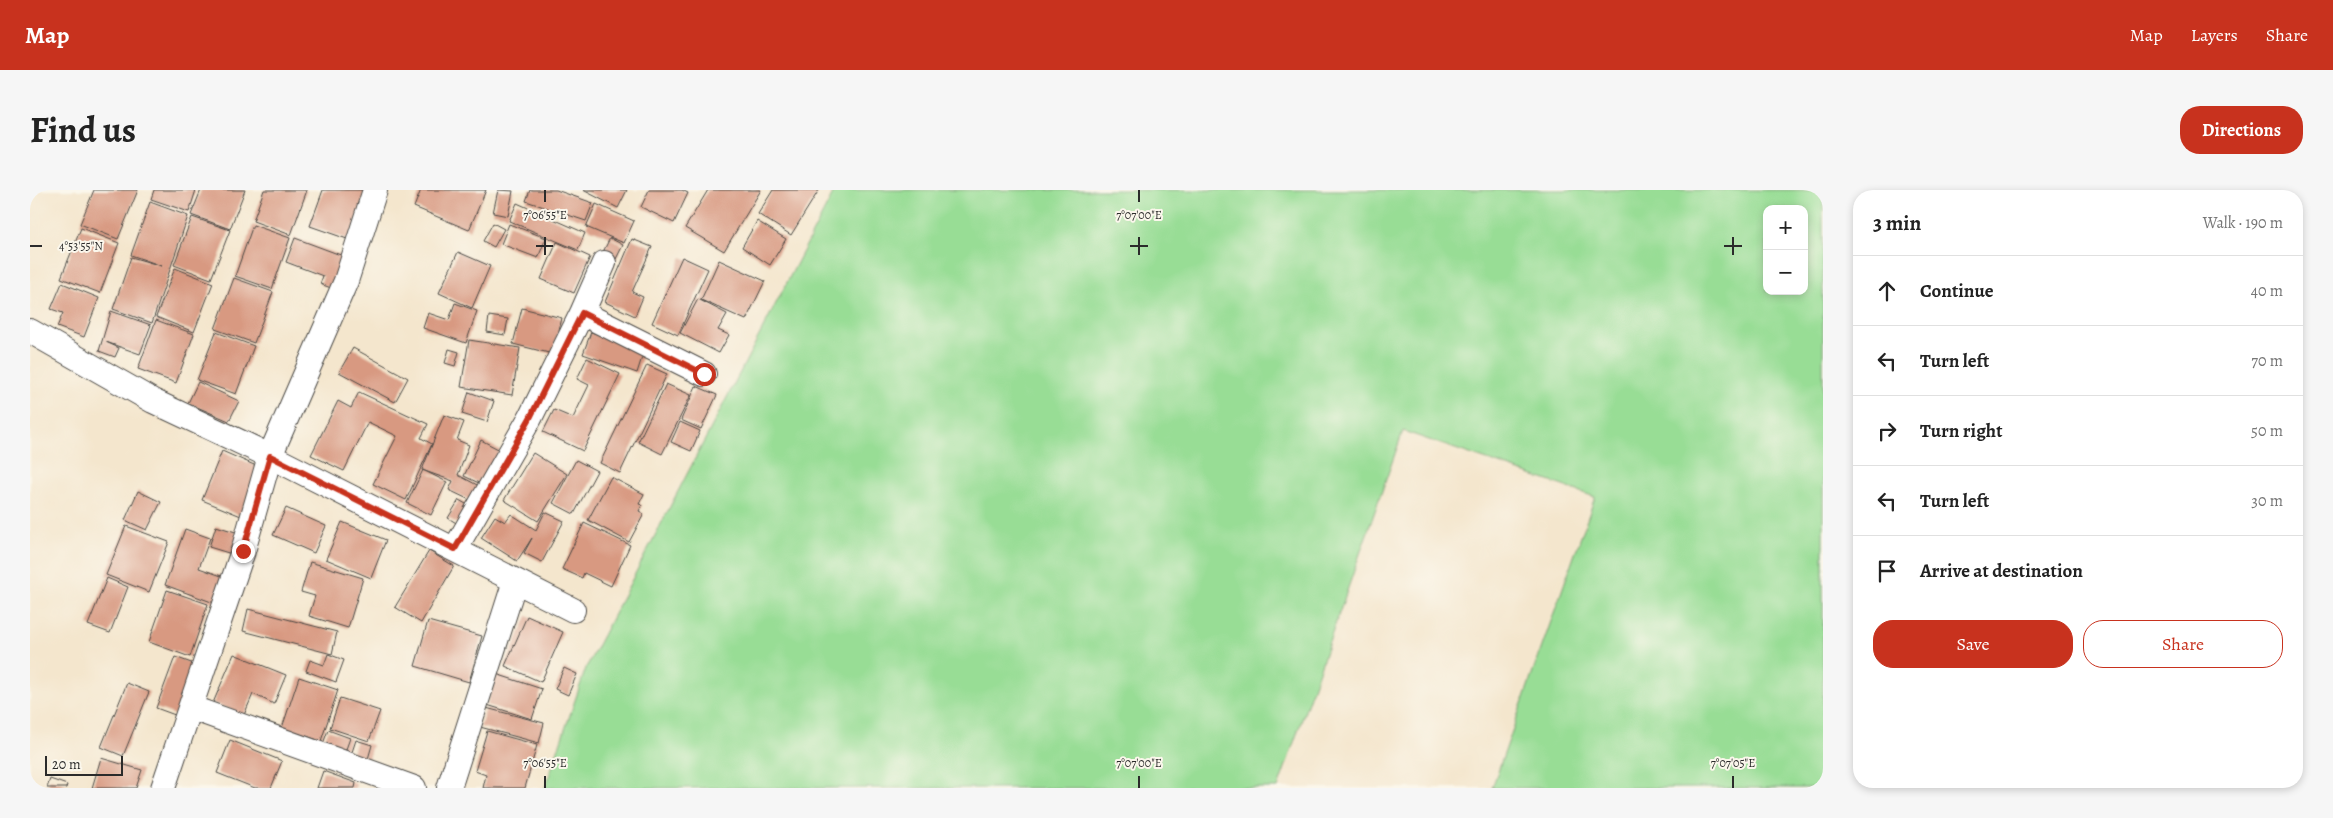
<!DOCTYPE html>
<meta charset="utf-8">
<style>
body{margin:0;font-family:Alegreya,serif;background:#f6f6f6;color:#222}
.controls{position:absolute;right:15px;top:15px;display:grid;overflow:hidden;border-radius:10px;box-shadow:0 2px 8px #0003}
.controls button{width:45px;height:45px;display:grid;place-items:center;padding:0;border:0;border-bottom:1px solid #e0e0e0;background:#fff;color:#222;font:25px sans-serif}
.scale{position:absolute;left:15px;bottom:12px;width:78px;box-sizing:border-box;padding-left:5px;border:2px solid #2b2b2b;border-top:0;font-size:14px;line-height:18px;white-space:nowrap;color:#2b2b2b;-webkit-text-stroke:4px #fbf7ec;paint-order:stroke}
.stop{position:absolute;width:15px;height:15px;margin:-11px;border:4px solid #c8321e;border-radius:50%;background:#fff}
.stop.end{background:#c8321e;border-color:#fff;box-shadow:0 1px 5px #0008}
.list{margin:0;padding:0;list-style:none}
h2{display:flex;justify-content:space-between;align-items:center;height:65px;margin:0;padding:0 20px;font-size:21px}
h2 small{font-size:16px;font-weight:400;color:#767676}
.list li{display:grid;grid-template-columns:32px 1fr auto;gap:15px;align-items:center;box-sizing:border-box;height:70px;padding:0 20px;border-top:1px solid #e0e0e0}
.list b{display:block;font-size:19px;white-space:nowrap}
.list em{font-size:16px;font-style:normal;color:#767676}
.actions{display:flex;gap:10px;padding:15px 20px}
.actions a{flex:1;padding:11px 0;border:1px solid #c8321e;border-radius:20px;text-align:center;font-size:18px;color:#c8321e}
.actions .main{background:#c8321e;color:#fff}
.icon{flex:none;width:28px;height:28px;fill:none;stroke:currentColor;stroke-width:2;stroke-linecap:round;stroke-linejoin:round}
.map{position:relative;flex:none;width:1793px;height:598px;overflow:hidden;border-radius:20px}
header{display:flex;align-items:center;gap:30px;box-sizing:border-box;height:70px;padding:0 25px;background:#c8321e;color:#fff}
header strong{font-size:24px}
nav{display:flex;gap:28px;margin-inline-start:auto;font-size:18px}
.intro{display:flex;align-items:center;justify-content:space-between;box-sizing:border-box;height:120px;padding:0 30px}
h1{margin:0;font-size:35px}
.button{padding:12px 22px;border-radius:20px;background:#c8321e;color:#fff;font-size:18px;font-weight:700}
main{display:flex;gap:30px;padding:0 30px}
aside{flex:1;background:#fff;border-radius:20px;box-shadow:0 2px 8px #0003}
.map>svg:first-child{display:block}
.green{fill:#98dd95;stroke:#628460;fill-rule:evenodd}
.building{fill:#d89981}
.lines{fill:none;stroke-linecap:round;stroke-linejoin:round}
.minor-casing{stroke:#494743;stroke-width:26}
.minor{stroke:#fff;stroke-width:24}
.route{stroke:#c8321e;stroke-width:6}
.ticks{fill:none;stroke:#2b2b2b;stroke-width:2}
.ticks-label{font-size:12px;text-anchor:middle;fill:#2b2b2b;stroke:#fbf7ec;stroke-width:4;stroke-linejoin:round;paint-order:stroke}
</style>
<header>
<strong>Map</strong>
<nav><a>Map</a><a>Layers</a><a>Share</a></nav>
</header>
<div class="intro"><h1>Find us</h1><a class="button">Directions</a></div>
<main>
<div class="map">
<svg width="1793" height="598" viewBox="0 0 1793 598">
<rect width="100%" height="100%" fill="#fbf7ec"/>
<filter id="ink" filterUnits="userSpaceOnUse"><feTurbulence type="fractalNoise" baseFrequency=".02" numOctaves="2"/><feDisplacementMap in="SourceGraphic" scale="10" xChannelSelector="R" yChannelSelector="G"/><feConvolveMatrix kernelMatrix="1 2 1 2 8 2 1 2 1" color-interpolation-filters="sRGB"/></filter>
<filter id="wash" filterUnits="userSpaceOnUse"><feTurbulence type="fractalNoise" baseFrequency=".0096" numOctaves="4" result="noise"/><feDisplacementMap in="SourceGraphic" scale="20" xChannelSelector="R" yChannelSelector="G"/><feGaussianBlur stdDeviation="1.12" result="paint"/><feColorMatrix in="noise" values="0 0 0 0 0 0 0 0 0 0 0 0 0 0 0 0 0 1.4 0 .05"/><feComposite in="paint" operator="in"/></filter>
<g filter="url(#wash)">
<rect width="100%" height="100%" fill="#f4e6cd"/>
<path class="green" d="M 805,0 L 1793,0 L 1793,598 L 1462,598 L 1565,307 L 1373,241 L 1248,598 L 515,598 L 556,478 ZM 1737,19 L 1774,19 L 1774,101 L 1737,101 Z"/>
<g id="blocks">
<path class="building" d="M 64,0 L 108,0 L 88,49 L 50,34 Z
M 124,0 L 166,0 L 159,22 L 121,9 Z
M 171,0 L 215,0 L 200,39 L 161,25 Z
M 234,0 L 277,0 L 261,45 L 223,31 Z
M 293,0 L 337,0 L 320,50 L 280,36 Z
M 391,0 L 456,0 L 439,40 L 384,17 Z
M 468,0 L 483,1 L 478,26 L 463,23 Z
M 500,0 L 526,0 L 563,13 L 556,31 L 496,11 Z
M 553,0 L 597,0 L 588,18 Z
M 619,0 L 652,0 L 658,3 L 644,33 L 611,17 Z
M 678,0 L 731,0 L 694,61 L 655,38 Z
M 743,0 L 789,0 L 761,45 L 728,24 Z
M 120,12 L 158,26 L 122,133 L 83,119 L 101,67 L 132,76 L 101,65 Z
M 487,13 L 555,43 L 548,60 L 479,31 Z
M 566,14 L 604,31 L 594,53 L 556,37 Z
M 162,27 L 200,40 L 181,89 L 144,75 Z
M 727,31 L 756,49 L 740,75 L 712,57 Z
M 463,33 L 474,39 L 464,57 L 453,51 Z
M 479,34 L 516,48 L 508,68 L 471,54 Z
M 223,35 L 260,48 L 242,99 L 205,86 Z
M 51,38 L 89,53 L 70,103 L 31,88 Z
M 265,48 L 316,67 L 304,99 L 290,94 L 293,86 L 256,72 Z
M 580,48 L 593,55 L 586,69 L 573,62 Z
M 602,49 L 622,57 L 602,102 L 613,107 L 605,126 L 575,112 Z
M 527,52 L 560,67 L 544,103 L 511,89 Z
M 428,62 L 460,76 L 442,118 L 409,103 Z
M 652,67 L 678,79 L 648,145 L 622,133 Z
M 689,70 L 735,91 L 716,130 L 671,110 Z
M 145,78 L 183,93 L 164,142 L 126,127 Z
M 204,88 L 243,102 L 224,153 L 185,139 Z
M 32,93 L 69,108 L 54,147 L 27,137 L 33,123 L 21,119 Z
M 668,109 L 697,124 L 688,140 L 699,145 L 689,163 L 650,143 Z
M 425,113 L 447,121 L 436,153 L 393,138 L 398,123 L 419,130 Z
M 492,118 L 532,128 L 523,164 L 483,154 Z
M 81,121 L 121,135 L 110,164 L 76,152 L 89,158 L 85,167 L 69,161 Z
M 459,126 L 478,129 L 475,145 L 457,142 Z
M 126,130 L 164,144 L 146,193 L 108,179 Z
M 186,142 L 224,156 L 206,204 L 167,190 Z
M 561,142 L 614,161 L 607,183 L 553,164 Z
M 439,150 L 490,158 L 482,205 L 431,197 Z
M 323,158 L 378,188 L 365,212 L 309,182 Z
M 419,159 L 429,162 L 425,176 L 415,173 Z
M 557,168 L 590,184 L 553,261 L 513,242 L 524,220 L 543,228 L 559,195 L 547,189 Z
M 617,175 L 637,184 L 590,283 L 570,273 Z
M 168,192 L 209,211 L 199,231 L 158,213 Z
M 636,194 L 661,205 L 632,264 L 608,252 Z
M 666,196 L 687,205 L 671,239 L 651,230 Z
M 329,202 L 398,234 L 391,248 L 402,254 L 376,310 L 343,294 L 367,246 L 338,232 L 314,281 L 281,265 L 308,211 L 321,218 Z
M 439,202 L 464,211 L 457,232 L 432,224 Z
M 414,225 L 434,232 L 427,250 L 439,255 L 428,285 L 451,297 L 444,312 L 419,300 L 423,291 L 392,280 Z
M 650,232 L 670,241 L 661,261 L 641,252 Z
M 451,250 L 470,260 L 453,295 L 434,286 Z
M 192,261 L 231,278 L 211,326 L 172,310 Z
M 503,263 L 537,284 L 508,331 L 474,310 Z
M 546,270 L 567,281 L 544,324 L 523,313 Z
M 393,280 L 417,292 L 401,325 L 377,313 Z
M 581,287 L 614,304 L 609,314 L 612,315 L 609,321 L 614,324 L 599,352 L 558,330 Z
M 108,301 L 131,312 L 117,340 L 95,330 Z
M 429,310 L 443,318 L 433,337 L 418,328 Z
M 256,318 L 296,336 L 284,363 L 243,345 Z
M 515,322 L 534,331 L 512,372 L 494,363 L 502,348 L 487,371 L 451,348 L 465,326 L 475,332 L 481,324 L 506,340 Z
M 312,332 L 356,350 L 341,388 L 296,369 Z
M 554,333 L 600,355 L 581,396 L 554,383 L 552,388 L 532,379 Z
M 96,336 L 139,352 L 119,402 L 76,385 Z
M 186,336 L 212,344 L 205,365 L 179,357 Z
M 155,339 L 180,348 L 169,378 L 197,388 L 187,414 L 135,395 Z
M 399,361 L 424,376 L 391,433 L 365,417 Z
M 280,372 L 333,388 L 318,438 L 279,426 L 285,406 L 271,402 Z
M 77,388 L 98,397 L 80,443 L 58,435 Z
M 137,400 L 178,414 L 160,467 L 119,452 Z
M 218,419 L 307,442 L 302,464 L 213,441 Z
M 497,426 L 533,442 L 511,492 L 475,476 Z
M 398,431 L 452,446 L 439,492 L 385,476 Z
M 204,464 L 256,485 L 244,514 L 223,504 L 214,525 L 183,513 Z
M 298,464 L 314,470 L 306,492 L 276,481 L 280,470 L 294,475 Z
M 145,467 L 164,474 L 145,525 L 126,518 Z
M 534,478 L 547,484 L 538,505 L 525,499 Z
M 466,484 L 512,499 L 502,529 L 457,515 Z
M 269,487 L 308,500 L 291,551 L 252,538 Z
M 97,493 L 119,502 L 93,566 L 71,557 Z
M 310,508 L 350,521 L 339,551 L 300,538 Z
M 456,518 L 514,533 L 509,553 L 450,537 Z
M 298,540 L 320,548 L 315,562 L 293,554 Z
M 457,541 L 507,555 L 495,598 L 453,598 L 456,585 L 445,581 Z
M 200,550 L 252,571 L 241,598 L 225,598 L 187,583 Z
M 326,550 L 342,555 L 336,576 L 319,571 Z
M 71,568 L 112,580 L 106,598 L 62,598 Z
M 293,581 L 326,593 L 325,598 L 287,598 Z
M 20,589 L 37,595 L 36,598 L 17,598 Z"/>
</g>
</g>
<g filter="url(#ink)">
<use href="#blocks" fill-opacity="0" stroke="#494743" stroke-width="1"/>
<g class="lines">
<g class="minor-casing">
<path id="minor" d="M 552,123 L 574,73
M 0,141 L 123,211 L 240,266 L 543,420
M 425,359 L 500,228 L 552,123 L 674,184
M 162,518 L 384,598
M 133,598 L 213,361 L 240,266 L 316,91 L 345,0
M 419,598 L 485,391"/>
</g>
<use href="#minor" class="minor"/>
</g>
</g>
<g class="lines" filter="url(#ink)">
<path class="route" d="M 213,361 L 240,266 L 425,359 L 500,228 L 552,123 L 674,184"/>
</g>
<path class="ticks" d="M 515,0 L 515,12M 1109,0 L 1109,12M 515,47 L 515,65M 1109,47 L 1109,65M 1703,47 L 1703,65M 0,56 L 12,56M 506,56 L 523,56M 1100,56 L 1118,56M 1694,56 L 1712,56M 515,586 L 515,598M 1109,586 L 1109,598M 1703,586 L 1703,598"/>
<g class="ticks-label">
<text x="515" y="29">7°06'55"E</text>
<text x="1109" y="29">7°07'00"E</text>
<text x="51" y="60">4°53'55"N</text>
<text x="515" y="577">7°06'55"E</text>
<text x="1109" y="577">7°07'00"E</text>
<text x="1703" y="577">7°07'05"E</text>
</g>
</svg>
<div class="controls">
<button>+</button>
<button>−</button>
</div>
<div class="scale">20 m</div>
<div class="stop" style="left:674px;top:184px"></div>
<div class="stop end" style="left:213px;top:361px"></div>
</div>
<aside>
<h2>3 min<small>Walk · 190 m</small></h2>
<ul class="list">
<li><svg class="icon" aria-label="ahead" viewBox="0 0 24 24"><path d="M12 20V5M6 11l6-6 6 6"/></svg><div><b>Continue</b></div><em>40 m</em></li>
<li><svg class="icon" aria-label="left" viewBox="0 0 24 24"><path d="M17 20v-9H6M10 6l-5 5 5 5"/></svg><div><b>Turn left</b></div><em>70 m</em></li>
<li><svg class="icon" aria-label="right" viewBox="0 0 24 24"><path d="M7 20v-9h11M14 6l5 5-5 5"/></svg><div><b>Turn right</b></div><em>50 m</em></li>
<li><svg class="icon" aria-label="left" viewBox="0 0 24 24"><path d="M17 20v-9H6M10 6l-5 5 5 5"/></svg><div><b>Turn left</b></div><em>30 m</em></li>
<li><svg class="icon" aria-label="arrive" viewBox="0 0 24 24"><path d="M6 21V4h12l-3 4 3 4H6"/></svg><div><b>Arrive at destination</b></div></li>
</ul>
<div class="actions"><a class="main">Save</a><a>Share</a></div>
</aside>
</main>
